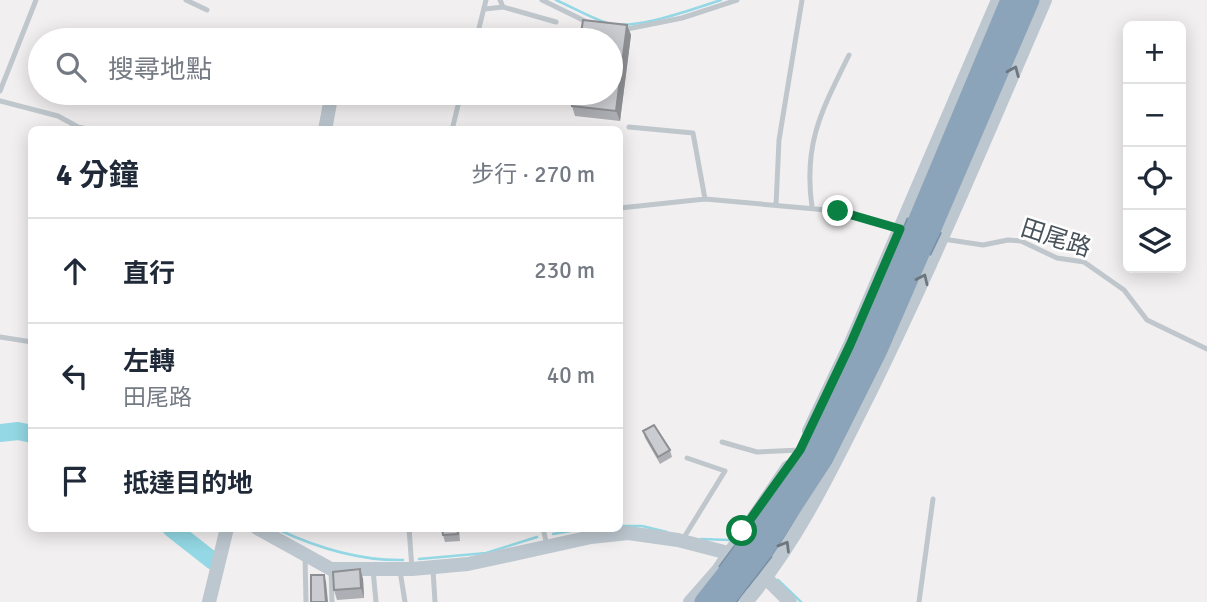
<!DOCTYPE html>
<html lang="zh-TW">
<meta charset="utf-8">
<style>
body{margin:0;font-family:Signika,"Noto Sans TC",sans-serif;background:#f6f6f7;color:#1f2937}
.controls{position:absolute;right:21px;top:21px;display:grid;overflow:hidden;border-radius:10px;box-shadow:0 4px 18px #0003}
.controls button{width:63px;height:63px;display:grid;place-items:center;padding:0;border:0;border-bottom:2px solid #e0e1e3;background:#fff;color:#1f2937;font:35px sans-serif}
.stop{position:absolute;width:21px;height:21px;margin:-16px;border:5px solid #0b8043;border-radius:50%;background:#fff}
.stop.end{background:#0b8043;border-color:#fff;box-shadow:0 2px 7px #0008}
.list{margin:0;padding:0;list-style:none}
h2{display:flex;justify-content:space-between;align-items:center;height:91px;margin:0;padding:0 28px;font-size:30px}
h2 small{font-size:23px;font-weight:400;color:#747a83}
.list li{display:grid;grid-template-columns:46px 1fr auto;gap:21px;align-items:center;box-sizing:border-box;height:105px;padding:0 28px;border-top:2px solid #e0e1e3}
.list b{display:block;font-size:26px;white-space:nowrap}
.list p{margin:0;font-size:23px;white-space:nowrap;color:#747a83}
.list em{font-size:23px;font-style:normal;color:#747a83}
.icon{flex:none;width:38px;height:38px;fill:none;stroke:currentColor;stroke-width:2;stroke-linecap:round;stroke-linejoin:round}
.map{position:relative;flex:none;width:1207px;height:602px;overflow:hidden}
.search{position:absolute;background:#fff;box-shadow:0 4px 18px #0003;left:28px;top:28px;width:595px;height:77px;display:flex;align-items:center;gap:18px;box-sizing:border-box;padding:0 24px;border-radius:38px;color:#747a83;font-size:26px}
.panel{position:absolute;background:#fff;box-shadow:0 4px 18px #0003;left:28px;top:126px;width:595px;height:406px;border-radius:10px}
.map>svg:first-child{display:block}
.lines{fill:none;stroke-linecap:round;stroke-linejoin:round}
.stream{stroke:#93d8e4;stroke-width:2.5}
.river{stroke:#93d8e4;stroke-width:18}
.highway-casing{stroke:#7790a5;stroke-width:22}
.lane{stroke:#bfc7cd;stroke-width:5}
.secondary{stroke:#bdc7cf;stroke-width:14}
.highway{stroke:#8ca4b9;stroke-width:19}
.highway-bridge-casing{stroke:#7790a5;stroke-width:22;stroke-linecap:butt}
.highway-bridge{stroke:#8ca4b9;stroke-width:19}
.wall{fill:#aeafb4}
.shaded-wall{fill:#8d8f92}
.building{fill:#caccd1;stroke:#8d8f92;stroke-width:2}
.oneway{stroke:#6c767e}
.route{stroke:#0b8043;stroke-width:9}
.labels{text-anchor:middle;stroke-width:5;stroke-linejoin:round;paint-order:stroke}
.street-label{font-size:24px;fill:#49535b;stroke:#fff}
</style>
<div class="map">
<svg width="1207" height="602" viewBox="0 0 1207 602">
<rect width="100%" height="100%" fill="#f2eff0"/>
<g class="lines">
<path class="stream" d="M 556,0 C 572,7 589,17 607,23 C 635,31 693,9 721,0
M 620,526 L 642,526 L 667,532
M 279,530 C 318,548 359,561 403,560
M 553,534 L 588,528
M 701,539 L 729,540
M 419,559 L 486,553 L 537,537
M 778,580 L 801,602"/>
<path class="river" d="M 0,433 L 18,431 L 32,434
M 171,528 L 213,561"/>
<g class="highway-casing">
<path id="highway" d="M 917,222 L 1010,0
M 932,228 L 1030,0
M 752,539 L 811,447 L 862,348 L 907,245
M 764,550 L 824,458 L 878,350 L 921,251
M 704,602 L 727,573
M 724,602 L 740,581"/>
</g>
<path class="lane" d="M 186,0 L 207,10
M 500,0 L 503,7 L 556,22
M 542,0 L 589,23
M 485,9 L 503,7
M 622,30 L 682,18 L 737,0
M 476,40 L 486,0
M 0,91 L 36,0
M 0,101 L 58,116 L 78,127 L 92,130
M 629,127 L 693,133 L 705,199
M 452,130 L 461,93
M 776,205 L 779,140 L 802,0
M 812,207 C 803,143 822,110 849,55
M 620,208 L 705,199 L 838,211 L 899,229
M 943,239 L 983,245 L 1008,240 L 1021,241 L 1057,258 L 1084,262 L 1124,290 L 1147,320 L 1207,349
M 0,337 L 32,342
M 722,442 L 757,452 L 800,450
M 409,528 L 412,569
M 543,528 L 547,546
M 683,539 L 725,471 L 687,458
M 305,557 L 306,602
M 331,570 L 332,602
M 373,570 L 376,602
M 433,570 L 435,602
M 400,571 L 405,602
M 919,602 L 933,499"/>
<path class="secondary" d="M 325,130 L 330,103
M 809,431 L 850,345 L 998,0
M 257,528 L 331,569 L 412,569 L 468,564 L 591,537 L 628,533 L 678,540 L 736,555
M 761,573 L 790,602
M 209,602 L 227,528
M 690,602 L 719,569 L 788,467
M 746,602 C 798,541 834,464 870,392 C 933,264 988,132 1045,0"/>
<use href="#highway" class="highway"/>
<g class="highway-bridge-casing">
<path id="highway-bridge" d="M 907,245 L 917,222
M 921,251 L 932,228
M 727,573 L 752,539
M 740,581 L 764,550"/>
</g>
<use href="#highway-bridge" class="highway-bridge"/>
</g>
<path class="wall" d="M 627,25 L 631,35 L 620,121 L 575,116 L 572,106 Z
M 643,431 L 670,450 L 672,457 L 660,464 L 645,438 Z
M 442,528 L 459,528 L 460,541 L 445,542 L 443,535 Z
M 360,569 L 363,579 L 364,598 L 337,600 L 334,590 Z"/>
<path class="shaded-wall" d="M 627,25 L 631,35 L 620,121 L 616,111 Z
M 360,569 L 363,579 L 364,598 L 361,588 Z
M 324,575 L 326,582 L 328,602 L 326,602 Z"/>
<path class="building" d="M 583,20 L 627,25 L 616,111 L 572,106 L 573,93 L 611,93 L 611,40 L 580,40 Z
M 654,425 L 670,450 L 658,457 L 643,431 Z
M 442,528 L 457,528 L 458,534 L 443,535 Z
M 360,569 L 361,588 L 334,590 L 333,572 Z
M 311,575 L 324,575 L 326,602 L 311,602 Z"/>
<defs><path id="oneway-chevron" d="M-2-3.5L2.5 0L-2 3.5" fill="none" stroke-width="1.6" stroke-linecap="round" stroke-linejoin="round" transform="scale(1.75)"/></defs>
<g class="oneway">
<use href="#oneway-chevron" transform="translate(1014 71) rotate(-67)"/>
<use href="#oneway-chevron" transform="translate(923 279) rotate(-65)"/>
<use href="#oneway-chevron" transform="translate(785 546) rotate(-59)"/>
</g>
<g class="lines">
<path class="route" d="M 742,531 L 800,450 L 850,345 L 900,229 L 838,211"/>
</g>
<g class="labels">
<g class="street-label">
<text transform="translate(1056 238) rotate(18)" y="8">田尾路</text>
</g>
</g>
</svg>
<div class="controls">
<button>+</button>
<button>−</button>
<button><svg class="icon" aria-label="locate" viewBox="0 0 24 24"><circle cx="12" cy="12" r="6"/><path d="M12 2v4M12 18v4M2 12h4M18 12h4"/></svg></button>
<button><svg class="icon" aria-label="layers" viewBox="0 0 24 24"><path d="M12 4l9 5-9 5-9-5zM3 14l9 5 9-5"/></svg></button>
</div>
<div class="stop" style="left:742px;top:531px"></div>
<div class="stop end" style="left:838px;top:211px"></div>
<div class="search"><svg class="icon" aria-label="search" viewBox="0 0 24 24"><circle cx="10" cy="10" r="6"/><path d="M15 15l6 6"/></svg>搜尋地點</div>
<section class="panel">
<h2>4 分鐘<small>步行 · 270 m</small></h2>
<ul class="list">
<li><svg class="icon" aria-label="ahead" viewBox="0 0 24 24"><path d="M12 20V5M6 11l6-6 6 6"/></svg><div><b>直行</b></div><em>230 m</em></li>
<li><svg class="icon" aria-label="left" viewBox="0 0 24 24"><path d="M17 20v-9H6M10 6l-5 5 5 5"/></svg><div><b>左轉</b><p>田尾路</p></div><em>40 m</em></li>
<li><svg class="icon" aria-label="arrive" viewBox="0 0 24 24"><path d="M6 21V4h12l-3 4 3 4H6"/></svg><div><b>抵達目的地</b></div></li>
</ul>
</section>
</div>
